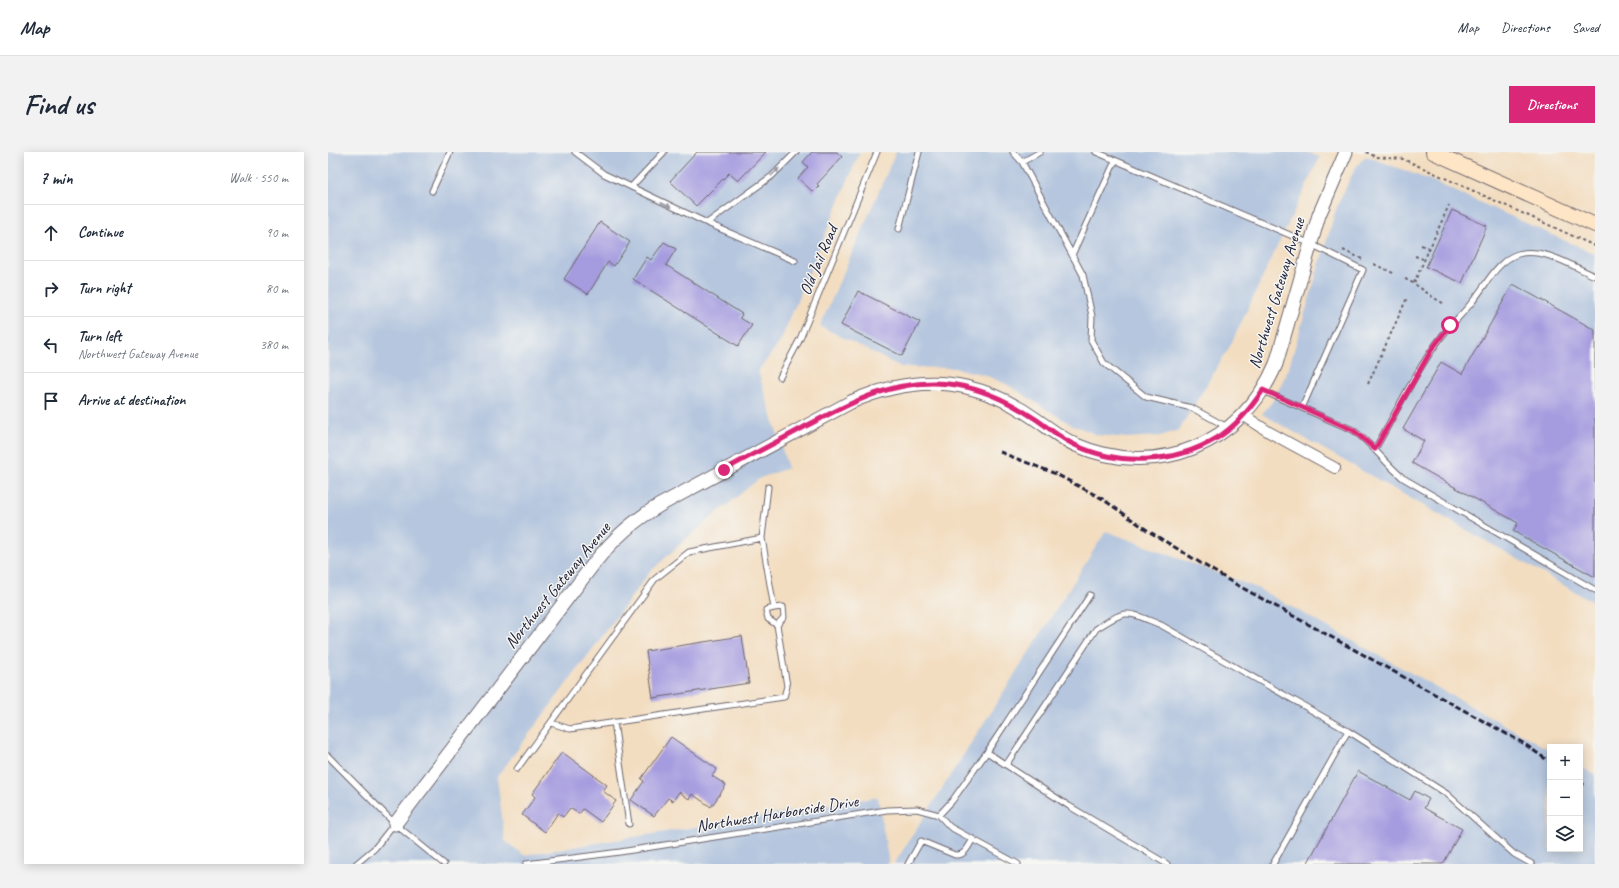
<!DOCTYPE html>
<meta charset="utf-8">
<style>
body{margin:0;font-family:Caveat,sans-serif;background:#f2f2f3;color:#1f2937}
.controls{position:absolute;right:12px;bottom:12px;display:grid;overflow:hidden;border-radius:0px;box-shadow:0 2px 10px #0003}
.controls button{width:36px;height:36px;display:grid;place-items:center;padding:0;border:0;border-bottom:1px solid #e0e1e3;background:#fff;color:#1f2937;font:20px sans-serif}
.stop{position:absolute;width:12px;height:12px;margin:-9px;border:3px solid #db2777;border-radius:50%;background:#fff}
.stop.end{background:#db2777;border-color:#fff;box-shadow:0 1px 4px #0008}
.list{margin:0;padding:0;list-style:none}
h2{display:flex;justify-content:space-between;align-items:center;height:52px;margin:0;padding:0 16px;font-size:17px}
h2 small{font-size:13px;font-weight:400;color:#747a83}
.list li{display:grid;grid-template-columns:26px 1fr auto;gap:12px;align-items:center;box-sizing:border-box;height:56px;padding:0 16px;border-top:1px solid #e0e1e3}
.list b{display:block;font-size:15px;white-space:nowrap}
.list p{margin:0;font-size:13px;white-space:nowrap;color:#747a83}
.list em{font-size:13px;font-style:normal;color:#747a83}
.icon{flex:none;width:22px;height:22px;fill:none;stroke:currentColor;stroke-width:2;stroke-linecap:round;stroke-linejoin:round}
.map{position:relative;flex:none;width:1267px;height:712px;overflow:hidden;border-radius:0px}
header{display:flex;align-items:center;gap:24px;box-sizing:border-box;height:56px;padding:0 20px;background:#fff;border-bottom:1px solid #e0e1e3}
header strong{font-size:19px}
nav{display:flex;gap:22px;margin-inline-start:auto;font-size:14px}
.intro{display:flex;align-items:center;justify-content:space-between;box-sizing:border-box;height:96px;padding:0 24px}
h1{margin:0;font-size:28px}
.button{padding:10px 18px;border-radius:0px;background:#db2777;color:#fff;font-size:14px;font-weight:700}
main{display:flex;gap:24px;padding:0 24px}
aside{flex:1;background:#fff;border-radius:0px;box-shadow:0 2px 10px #0003}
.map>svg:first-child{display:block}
.industrial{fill:#b5c6de}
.building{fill:#a59bdf}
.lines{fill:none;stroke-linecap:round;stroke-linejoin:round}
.service-casing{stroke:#6b636a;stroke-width:7}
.minor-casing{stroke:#6b636a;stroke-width:12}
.tertiary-casing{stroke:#6b636a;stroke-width:15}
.secondary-casing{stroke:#6b636a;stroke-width:16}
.path{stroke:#6b636a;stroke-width:2;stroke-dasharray:3 3;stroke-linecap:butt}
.service{stroke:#fff;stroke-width:5}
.minor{stroke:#fff;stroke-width:10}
.tertiary{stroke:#fff;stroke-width:13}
.secondary{stroke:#fde5c5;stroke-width:14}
.rail{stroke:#22223b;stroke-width:3;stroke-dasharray:6 3;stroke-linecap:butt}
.oneway{fill:#9c9ca7}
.route{stroke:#db2777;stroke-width:5}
.labels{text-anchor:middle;stroke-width:3;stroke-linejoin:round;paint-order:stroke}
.street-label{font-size:17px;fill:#22223b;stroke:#f6f6f2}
</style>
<header>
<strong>Map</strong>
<nav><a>Map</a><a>Directions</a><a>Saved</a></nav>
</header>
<div class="intro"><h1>Find us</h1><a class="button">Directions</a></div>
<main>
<aside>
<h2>7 min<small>Walk · 550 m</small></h2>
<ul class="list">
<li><svg class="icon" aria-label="ahead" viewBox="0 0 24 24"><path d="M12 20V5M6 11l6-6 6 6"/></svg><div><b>Continue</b></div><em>90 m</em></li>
<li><svg class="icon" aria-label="right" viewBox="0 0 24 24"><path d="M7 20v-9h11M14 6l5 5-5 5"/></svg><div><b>Turn right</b></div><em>80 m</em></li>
<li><svg class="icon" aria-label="left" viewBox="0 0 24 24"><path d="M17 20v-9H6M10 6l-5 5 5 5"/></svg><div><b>Turn left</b><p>Northwest Gateway Avenue</p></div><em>380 m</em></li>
<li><svg class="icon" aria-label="arrive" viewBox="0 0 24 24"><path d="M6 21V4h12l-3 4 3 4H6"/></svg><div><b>Arrive at destination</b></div></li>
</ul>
</aside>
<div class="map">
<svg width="1267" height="712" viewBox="0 0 1267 712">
<rect width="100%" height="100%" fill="#f6f6f2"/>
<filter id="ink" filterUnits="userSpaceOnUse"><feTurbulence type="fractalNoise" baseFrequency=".025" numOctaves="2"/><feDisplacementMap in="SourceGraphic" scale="8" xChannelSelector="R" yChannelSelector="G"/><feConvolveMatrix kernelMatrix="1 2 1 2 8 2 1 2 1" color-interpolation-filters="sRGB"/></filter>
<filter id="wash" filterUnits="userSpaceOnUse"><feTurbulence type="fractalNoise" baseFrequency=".012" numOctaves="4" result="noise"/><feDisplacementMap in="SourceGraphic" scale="16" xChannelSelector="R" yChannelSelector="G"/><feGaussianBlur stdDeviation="0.9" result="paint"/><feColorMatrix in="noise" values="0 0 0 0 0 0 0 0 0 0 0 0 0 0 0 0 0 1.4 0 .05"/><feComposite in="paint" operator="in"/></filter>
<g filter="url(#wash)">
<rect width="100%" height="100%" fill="#f3ddc0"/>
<path class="industrial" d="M 0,0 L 532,0 L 452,190 L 430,219 L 460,316 L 432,326 L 361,384 L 322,420 L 169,625 L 177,689 L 196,703 L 550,645 L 561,712 L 0,712 Z
M 568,0 L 978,0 L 992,5 L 902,194 L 851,278 L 832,284 L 798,286 L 770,283 L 742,272 L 680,233 L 657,223 L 627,216 L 573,215 L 492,174 Z
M 1038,4 L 1102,28 L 1267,102 L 1267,451 L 934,262 L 945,249 L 960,218 L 1008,57 L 1027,16 Z
M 778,379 L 929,436 L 1222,598 L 1222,697 L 1252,697 L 1252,614 L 1267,623 L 1267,712 L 566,712 Z"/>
<g id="blocks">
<path class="building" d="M 369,0 L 438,0 L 410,29 L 401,21 L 368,54 L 342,29 Z
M 484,0 L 509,0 L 514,5 L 489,32 L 491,34 L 485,40 L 470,26 L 480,15 L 475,10 Z
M 1124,58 L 1159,74 L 1134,131 L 1098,115 Z
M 272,70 L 302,90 L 286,114 L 280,110 L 260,142 L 236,127 Z
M 336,90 L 348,97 L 338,113 L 414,162 L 412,166 L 424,173 L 410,194 L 305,127 L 319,105 L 323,108 Z
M 1185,132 L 1267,178 L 1267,425 L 1185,379 L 1190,371 L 1084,311 L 1096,289 L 1075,277 L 1113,210 L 1134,222 Z
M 530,139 L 592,170 L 574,204 L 513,173 Z
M 414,484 L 421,531 L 325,546 L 318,499 Z
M 343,585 L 389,617 L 384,624 L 398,633 L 383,655 L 364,642 L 361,647 L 351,640 L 345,649 L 340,646 L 326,664 L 303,648 L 316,629 L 313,627 Z
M 234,600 L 279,633 L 275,639 L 288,649 L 273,670 L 255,657 L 251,662 L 242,656 L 235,665 L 230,661 L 217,680 L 194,663 L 207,645 L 204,642 Z
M 1030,619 L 1082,648 L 1087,639 L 1101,647 L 1096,656 L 1134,677 L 1115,712 L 979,712 Z"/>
</g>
</g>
<g filter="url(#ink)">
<use href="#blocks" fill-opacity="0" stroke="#6b636a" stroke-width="1"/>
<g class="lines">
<g class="service-casing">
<path id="service" d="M 247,0 L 276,22 L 379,71 L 444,24 L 468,0
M 685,0 L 694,10
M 712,0 L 694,10 L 755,123 L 764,164 L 763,188 L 776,211 L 818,245 L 864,256 L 899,275
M 768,0 L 983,92 L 1035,118 L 974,256
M 303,35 L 336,0
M 104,39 L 122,0
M 379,71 L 467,109
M 571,77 L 591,0
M 744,103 L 787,9
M 452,225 L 472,187 L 549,0
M 935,239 L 1025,278 C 1044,292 1057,311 1075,326 L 1267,438
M 1047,297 C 1069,259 1088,218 1114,184 C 1123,172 1135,162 1144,150 C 1158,134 1168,109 1190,102 C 1215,95 1244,114 1267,124
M 446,456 L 455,455 L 456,465 L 449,473
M 286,570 L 301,672
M 223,571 L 242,577 L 456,545 L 459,534 L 449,473 L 440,467 L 438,458 L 446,456 L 434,386 L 440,335
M 659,600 L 678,613 L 768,477 C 800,456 798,459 833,473 L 1020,579 L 1119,642 L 1186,702 L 1204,712
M 0,604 L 67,672 L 116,712
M 678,613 L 741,654 L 839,712
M 189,617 L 327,427 L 361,400 L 434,386
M 611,663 L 624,649 L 659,600 L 762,443
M 28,712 L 47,696 L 66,672
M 198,712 L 292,700 L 559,658 L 589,657 L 611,663 L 622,675 L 690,712
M 580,712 L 593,689 L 627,703 C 637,704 640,695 645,687
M 945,712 L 1020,579"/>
</g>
<g class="minor-casing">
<path id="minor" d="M 915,263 L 941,280 L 1007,316"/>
</g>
<g class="tertiary-casing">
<path id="tertiary" d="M 67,672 L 267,410 C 286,386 306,368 332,353 L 523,250 C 560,234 598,226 638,235 C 664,241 688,253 709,268 C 722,277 734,287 748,293 C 828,328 914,293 948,212 L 991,63 L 1018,0"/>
</g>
<g class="secondary-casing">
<path id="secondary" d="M 1105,0 L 1267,73"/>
</g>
<path class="path" d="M 1038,0 L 1048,5 L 1075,7 L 1267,94
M 1093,93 L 1101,96
M 1015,98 L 1034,107
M 1087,104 L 1095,107
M 1046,112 L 1065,121
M 1077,127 C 1091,133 1102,145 1117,152
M 1086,131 L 1121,53
M 1040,232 L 1079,146"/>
<use href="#service" class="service"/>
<use href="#minor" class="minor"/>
<use href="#tertiary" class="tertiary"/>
<use href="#secondary" class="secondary"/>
<path class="rail" d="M 672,300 L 728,322 L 773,346 L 822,380 L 902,429 L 1195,591 L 1222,610
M 1252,630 L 1256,633"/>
</g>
<defs><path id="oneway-solid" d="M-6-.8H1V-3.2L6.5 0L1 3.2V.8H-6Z"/></defs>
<g class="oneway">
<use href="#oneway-solid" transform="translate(447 20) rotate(-43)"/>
<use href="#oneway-solid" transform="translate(338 53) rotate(25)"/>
</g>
</g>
<g class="lines" filter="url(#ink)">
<path class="route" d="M 396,318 C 423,303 451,289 478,274 C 519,253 558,231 605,231 C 642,231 676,246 706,266 C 720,275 732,286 747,293 C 791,314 846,312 889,286 C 907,275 923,256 935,238 L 1025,278 L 1047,297 L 1104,197 L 1122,173"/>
</g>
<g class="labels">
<g class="street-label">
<text transform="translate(490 108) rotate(-67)" y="6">Old Jail Road</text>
<text transform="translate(948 141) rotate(-73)" y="6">Northwest Gateway Avenue</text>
<text transform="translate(229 433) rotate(-51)" y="6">Northwest Gateway Avenue</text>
<text transform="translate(449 661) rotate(-9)" y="6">Northwest Harborside Drive</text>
</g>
</g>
</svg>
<div class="controls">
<button>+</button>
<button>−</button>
<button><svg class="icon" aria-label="layers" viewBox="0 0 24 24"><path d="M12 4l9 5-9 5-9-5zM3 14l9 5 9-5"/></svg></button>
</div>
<div class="stop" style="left:1122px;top:173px"></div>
<div class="stop end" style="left:396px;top:318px"></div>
</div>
</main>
